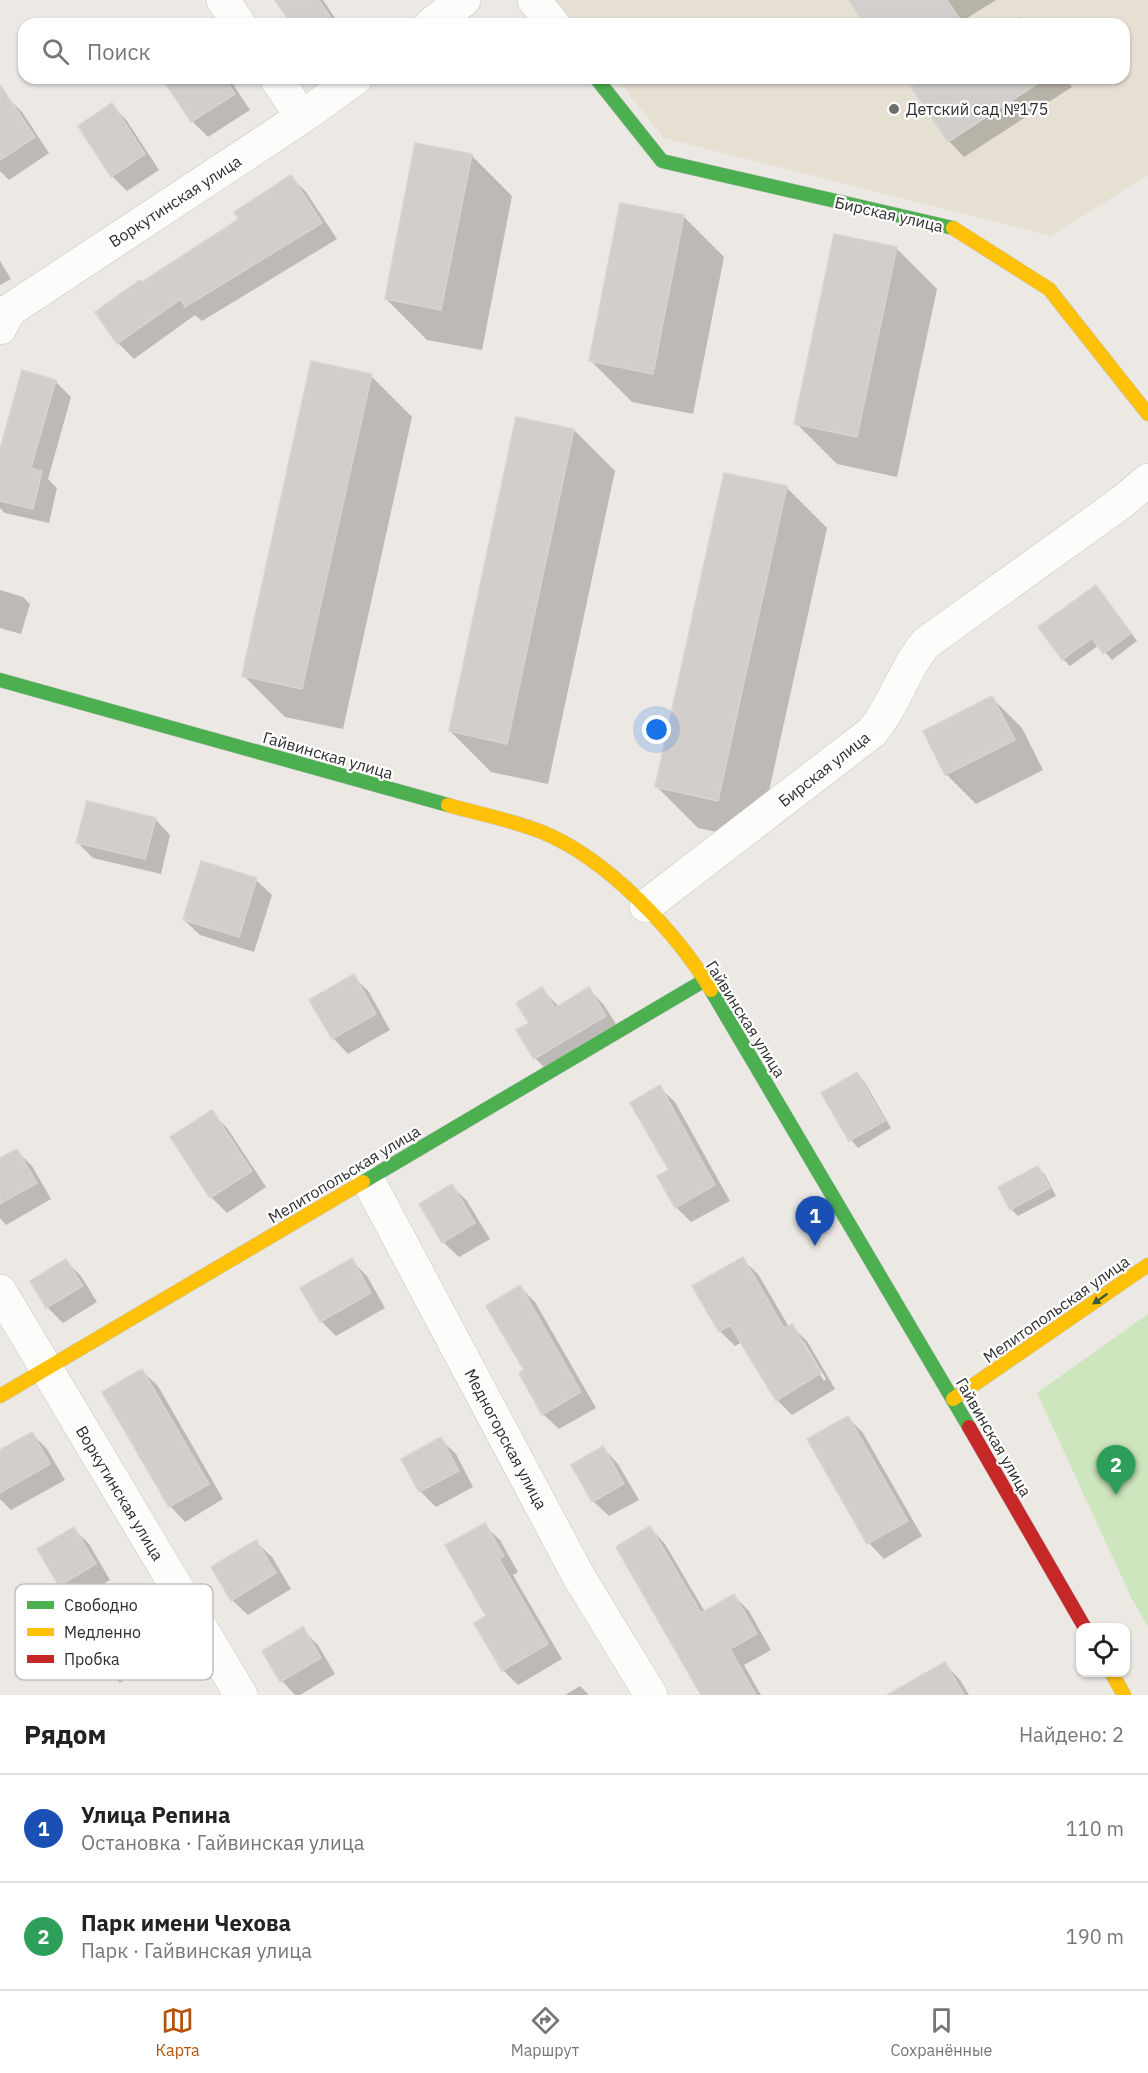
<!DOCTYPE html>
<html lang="ru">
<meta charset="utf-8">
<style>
body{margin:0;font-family:"IBM Plex Sans",sans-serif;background:#f2f2f2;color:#222}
.controls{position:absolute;right:18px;bottom:18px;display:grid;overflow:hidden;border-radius:12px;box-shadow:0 2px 4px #0004}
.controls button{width:54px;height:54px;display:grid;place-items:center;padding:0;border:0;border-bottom:2px solid #e0e0e0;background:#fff;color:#222;font:30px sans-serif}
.you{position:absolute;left:657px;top:730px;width:21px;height:21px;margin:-15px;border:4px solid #fff;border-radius:50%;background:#1a73e8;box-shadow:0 0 0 9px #1a73e833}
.badge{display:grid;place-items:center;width:39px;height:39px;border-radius:50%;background:#b45309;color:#fff;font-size:20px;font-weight:700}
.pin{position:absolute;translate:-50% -50px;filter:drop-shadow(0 2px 3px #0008)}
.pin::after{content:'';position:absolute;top:32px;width:21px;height:18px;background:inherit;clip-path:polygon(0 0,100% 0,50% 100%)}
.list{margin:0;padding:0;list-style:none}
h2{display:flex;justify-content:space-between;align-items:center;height:78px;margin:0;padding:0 24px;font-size:26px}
h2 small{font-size:20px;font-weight:400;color:#767676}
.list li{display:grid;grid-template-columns:39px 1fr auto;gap:18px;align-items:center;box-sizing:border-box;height:108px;padding:0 24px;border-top:2px solid #e0e0e0}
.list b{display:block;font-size:22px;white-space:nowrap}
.list p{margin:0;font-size:20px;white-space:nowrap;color:#767676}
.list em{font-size:20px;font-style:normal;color:#767676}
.icon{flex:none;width:33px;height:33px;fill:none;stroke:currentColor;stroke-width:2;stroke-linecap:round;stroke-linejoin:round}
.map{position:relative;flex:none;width:1148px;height:1695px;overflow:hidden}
.search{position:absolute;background:#fff;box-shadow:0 2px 4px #0004;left:18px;right:18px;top:18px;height:66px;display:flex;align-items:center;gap:15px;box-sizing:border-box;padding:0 21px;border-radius:18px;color:#767676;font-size:22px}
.sheet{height:294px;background:#fff}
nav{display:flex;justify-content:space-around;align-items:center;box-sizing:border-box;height:84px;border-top:2px solid #e0e0e0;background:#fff;font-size:16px;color:#767676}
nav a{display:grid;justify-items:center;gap:3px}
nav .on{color:#b45309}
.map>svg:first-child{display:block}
.education{fill:#e6e0d3}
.green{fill:#cee6be}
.shadow{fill:#0003;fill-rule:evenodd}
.building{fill:#d1cecb;stroke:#d7d4d0;stroke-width:1.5}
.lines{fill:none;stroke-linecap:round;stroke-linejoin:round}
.street-casing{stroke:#c5c4c5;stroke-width:34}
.fast-casing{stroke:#c5c4c5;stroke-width:15}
.slow-casing{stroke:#c5c4c5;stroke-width:15}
.jam-casing{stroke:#c5c4c5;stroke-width:15}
.street{stroke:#fcfcfb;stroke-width:33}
.fast{stroke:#4caf50;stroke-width:14}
.slow{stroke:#ffc107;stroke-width:14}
.jam{stroke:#c62828;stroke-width:14}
.oneway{fill:#385b3a}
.poi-dot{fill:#706f6e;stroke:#fff;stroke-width:2}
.labels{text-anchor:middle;stroke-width:4.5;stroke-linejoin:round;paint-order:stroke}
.poi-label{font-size:16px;fill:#2e2e2e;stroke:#fff;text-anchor:start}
.street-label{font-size:16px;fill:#2e2e2e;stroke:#fff}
.key{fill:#fff;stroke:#c0c0c0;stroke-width:1.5}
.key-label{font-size:16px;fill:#2e2e2e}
</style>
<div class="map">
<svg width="1148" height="1695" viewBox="0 0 1148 1695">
<rect width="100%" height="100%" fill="#ece8e4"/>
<path class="education" d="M 554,0 L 1148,0 L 1148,175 L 1051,236 L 664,138 L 616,78 L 1124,78 L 1124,24 L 573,24 Z"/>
<path class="green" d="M 1148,1314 L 1148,1627 L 1131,1597 L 1037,1393 Z"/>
<path class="shadow" d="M 289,0 L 323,0 L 339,24 L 293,24 Z
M 850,0 L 996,0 L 964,20 L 967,24 L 866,24 Z
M 1021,17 L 1029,24 L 1010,24 Z
M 164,78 L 229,78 L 250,110 L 208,137 L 193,122 Z
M 927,78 L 1066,78 L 1072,87 L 964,157 L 949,141 Z
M 7,97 L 22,112 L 49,153 L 9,180 L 0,171 L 0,101 Z
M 112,105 L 127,121 L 159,170 L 127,191 L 112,176 Z
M 471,155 L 512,196 L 482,350 L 427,340 L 386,299 Z
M 291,177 L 306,192 L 337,239 L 202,321 L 195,315 L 134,359 L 118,343 L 97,313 L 241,220 Z
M 683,216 L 724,257 L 693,414 L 632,402 L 591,361 Z
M 896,248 L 937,289 L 897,477 L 837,464 L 796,423 Z
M 0,261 L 11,279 L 0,285 Z
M 23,372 L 56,382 L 71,397 L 48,479 L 57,488 L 49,523 L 5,513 L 0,508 L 0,459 Z
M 371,376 L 412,417 L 343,729 L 285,717 L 244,676 Z
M 574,430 L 615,471 L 548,784 L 491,772 L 450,731 Z
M 786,487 L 827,528 L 758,841 L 698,828 L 657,787 Z
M 1096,587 L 1137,641 L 1112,660 L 1099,645 L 1070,666 L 1063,659 Z
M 0,590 L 23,597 L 30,604 L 21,634 L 0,628 Z
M 992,698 L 1022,728 L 1043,770 L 976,804 L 947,775 L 925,732 Z
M 155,819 L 170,835 L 161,874 L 93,858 L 78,843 Z
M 256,880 L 272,895 L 254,952 L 200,935 L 184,920 Z
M 353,976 L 369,992 L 390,1030 L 348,1054 L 333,1038 Z
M 541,988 L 559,1007 L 589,989 L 604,1005 L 621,1032 L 551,1074 L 535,1058 L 531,1024 Z
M 857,1074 L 864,1081 L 891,1128 L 858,1148 L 851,1140 L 823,1094 Z
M 659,1087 L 675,1102 L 730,1201 L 691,1222 L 676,1207 Z
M 211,1112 L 227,1128 L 266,1187 L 227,1213 L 211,1197 Z
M 17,1151 L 32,1166 L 51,1199 L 6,1225 L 0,1218 L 0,1160 Z
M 1038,1168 L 1045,1175 L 1056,1196 L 1018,1216 L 1011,1209 Z
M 452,1186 L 467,1201 L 490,1239 L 459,1257 L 443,1242 Z
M 742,1259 L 758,1274 L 789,1327 L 791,1326 L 807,1341 L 835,1389 L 792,1415 L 777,1400 L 742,1342 L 735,1346 L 720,1331 ZM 800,1342 L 804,1342 L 826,1379 L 824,1381 Z
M 351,1260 L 367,1276 L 385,1308 L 336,1336 L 321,1321 Z
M 66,1261 L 81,1276 L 97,1302 L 63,1323 L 47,1307 Z
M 520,1287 L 535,1302 L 596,1408 L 559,1429 L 543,1414 Z
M 142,1371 L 158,1386 L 223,1499 L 185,1522 L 170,1506 Z
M 847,1417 L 863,1433 L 922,1536 L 884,1559 L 869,1543 L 809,1440 Z
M 32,1434 L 47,1449 L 65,1480 L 11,1510 L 0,1499 L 0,1452 Z
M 440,1439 L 456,1454 L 473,1487 L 436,1507 L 421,1492 L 403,1460 Z
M 603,1448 L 618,1464 L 639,1500 L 609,1516 L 593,1501 Z
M 484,1525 L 500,1540 L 518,1572 L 513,1575 L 562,1659 L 518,1685 L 503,1670 L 488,1617 Z
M 650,1528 L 665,1544 L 705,1612 L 734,1596 L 749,1611 L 771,1650 L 744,1665 L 761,1695 L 709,1695 Z
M 74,1529 L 89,1544 L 110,1580 L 75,1600 L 60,1585 Z
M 256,1542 L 272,1557 L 291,1589 L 248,1615 L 232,1600 Z
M 130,1605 L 145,1620 L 166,1655 L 120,1683 L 105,1667 Z
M 302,1629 L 318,1645 L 335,1674 L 300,1695 L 295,1695 L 282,1681 L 265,1652 Z
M 945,1664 L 960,1680 L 969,1695 L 916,1695 Z
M 580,1686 L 589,1695 L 565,1695 Z"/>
<path class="building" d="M 275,0 L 319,0 L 335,24 L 291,24 Z
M 849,0 L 947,0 L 963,24 L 864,24 Z
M 162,78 L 225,78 L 235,94 L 191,122 Z
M 924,78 L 1046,78 L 948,142 L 911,87 Z
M 0,85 L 35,137 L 0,160 Z
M 112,103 L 145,154 L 111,177 L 78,126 Z
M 415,143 L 472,154 L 441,310 L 385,299 Z
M 291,175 L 322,223 L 185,307 L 181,299 L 117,344 L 95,312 L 140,280 L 142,282 L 239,219 L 234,212 Z
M 620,203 L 684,215 L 653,374 L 589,361 Z
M 834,234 L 897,247 L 857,437 L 794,424 Z
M 311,361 L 372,374 L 302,689 L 242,676 Z
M 22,370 L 56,380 L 31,468 L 42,471 L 33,509 L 0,501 L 0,449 Z
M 516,417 L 574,429 L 507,744 L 449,731 Z
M 724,473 L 787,486 L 718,801 L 655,787 Z
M 1096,585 L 1131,633 L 1103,654 L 1092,638 L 1062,660 L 1038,627 Z
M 992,696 L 1015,740 L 945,775 L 923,731 Z
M 87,801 L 156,818 L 145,859 L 76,843 Z
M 201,861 L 257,878 L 239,937 L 183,920 Z
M 354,974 L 376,1014 L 332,1039 L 309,1000 Z
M 542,987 L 555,1008 L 589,987 L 606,1016 L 534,1059 L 516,1030 L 529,1023 L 516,1003 Z
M 857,1072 L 885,1121 L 849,1141 L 821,1093 Z
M 660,1085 L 715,1185 L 675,1208 L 657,1176 L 669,1170 L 630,1103 Z
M 212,1110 L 252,1171 L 210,1198 L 170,1137 Z
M 17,1149 L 37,1183 L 0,1204 L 0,1158 Z
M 1038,1166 L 1050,1188 L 1010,1210 L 998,1187 Z
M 452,1184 L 475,1223 L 442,1243 L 419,1204 Z
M 743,1257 L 784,1328 L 792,1324 L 821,1373 L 776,1401 L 730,1325 L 719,1332 L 692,1286 Z
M 352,1258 L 371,1293 L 320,1322 L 300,1288 Z
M 66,1259 L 83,1286 L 46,1308 L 30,1281 Z
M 520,1285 L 581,1392 L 542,1415 L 519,1373 L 524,1370 L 486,1306 Z
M 142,1369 L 209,1484 L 169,1507 L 102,1392 Z
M 848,1416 L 908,1521 L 867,1544 L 807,1439 Z
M 32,1432 L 50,1464 L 0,1493 L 0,1450 Z
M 441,1437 L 459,1471 L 419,1492 L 401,1459 Z
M 603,1446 L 624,1484 L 592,1502 L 571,1465 Z
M 485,1523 L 504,1556 L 499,1559 L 548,1644 L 502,1671 L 474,1623 L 486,1616 L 445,1545 Z
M 650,1526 L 701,1613 L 734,1594 L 757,1634 L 730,1649 L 756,1695 L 701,1695 L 616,1547 Z
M 74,1527 L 96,1564 L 59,1586 L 37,1549 Z
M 256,1540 L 276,1573 L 231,1601 L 211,1567 Z
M 303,1627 L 321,1658 L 280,1682 L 262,1651 Z
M 945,1662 L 964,1695 L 887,1695 Z"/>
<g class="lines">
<g class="street-casing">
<path id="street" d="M 223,0 L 239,24
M 534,0 L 553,24
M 431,24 L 464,0
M 276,78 L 302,117
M 0,328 L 10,310 L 302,117 L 356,78
M 646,906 L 872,732 C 895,705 903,670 926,643 L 1122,502 L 1148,480
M 368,1180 L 579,1577 L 651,1695
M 0,1291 L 241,1695"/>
</g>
<g class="fast-casing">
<path id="fast" d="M 596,78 L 662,161 L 953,228
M 0,680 L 448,805
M 711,990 L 969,1427
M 363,1182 L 705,980"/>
</g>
<g class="slow-casing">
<path id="slow" d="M 953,228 L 1049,289 L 1148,414
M 448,805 C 479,814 512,820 542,832 C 606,858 676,931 711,990
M 0,1396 L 363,1182
M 953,1399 L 1148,1265
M 1111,1672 L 1124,1695"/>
</g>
<g class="jam-casing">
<path id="jam" d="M 969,1427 L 1085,1628"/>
</g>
<use href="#street" class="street"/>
<use href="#fast" class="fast"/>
<use href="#slow" class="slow"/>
<use href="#jam" class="jam"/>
</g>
<defs><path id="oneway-solid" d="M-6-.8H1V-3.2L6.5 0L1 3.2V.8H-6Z" transform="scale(1.5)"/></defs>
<use class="oneway" href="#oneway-solid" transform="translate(1100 1299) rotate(145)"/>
<circle class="poi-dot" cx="894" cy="109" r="6"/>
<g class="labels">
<g class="poi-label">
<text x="906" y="115">Детский сад №175</text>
</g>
<g class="street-label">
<text transform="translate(175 201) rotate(-33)" y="6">Воркутинская улица</text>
<text transform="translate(889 214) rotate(13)" y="6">Бирская улица</text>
<text transform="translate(328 755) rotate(16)" y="6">Гайвинская улица</text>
<text transform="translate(824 769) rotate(-38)" y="6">Бирская улица</text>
<text transform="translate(746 1019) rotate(58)" y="6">Гайвинская улица</text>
<text transform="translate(344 1174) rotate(-31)" y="6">Мелитопольская улица</text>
<text transform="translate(1056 1309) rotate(-35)" y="6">Мелитопольская улица</text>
<text transform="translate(994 1437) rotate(60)" y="6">Гайвинская улица</text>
<text transform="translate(506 1439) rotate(62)" y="6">Медногорская улица</text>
<text transform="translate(120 1493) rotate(59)" y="6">Воркутинская улица</text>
</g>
</g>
<rect x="15" y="1584" width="198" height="96" rx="9" class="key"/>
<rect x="27" y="1601" width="27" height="8" fill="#4caf50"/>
<rect x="27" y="1628" width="27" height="8" fill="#ffc107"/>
<rect x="27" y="1655" width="27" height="8" fill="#c62828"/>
<g class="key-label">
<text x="64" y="1611">Свободно</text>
<text x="64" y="1638">Медленно</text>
<text x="64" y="1665">Пробка</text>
</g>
</svg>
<div class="controls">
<button><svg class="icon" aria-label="locate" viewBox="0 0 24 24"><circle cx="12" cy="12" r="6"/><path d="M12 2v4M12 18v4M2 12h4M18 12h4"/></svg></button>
</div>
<div class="you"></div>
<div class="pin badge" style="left:815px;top:1246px;background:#1a4fb4">1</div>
<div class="pin badge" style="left:1116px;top:1495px;background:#2e9e5b">2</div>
<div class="search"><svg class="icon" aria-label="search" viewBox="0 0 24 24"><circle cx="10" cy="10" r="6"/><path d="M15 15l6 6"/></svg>Поиск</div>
</div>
<section class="sheet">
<h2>Рядом<small>Найдено: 2</small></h2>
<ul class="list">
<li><span class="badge" style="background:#1a4fb4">1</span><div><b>Улица Репина</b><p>Остановка · Гайвинская улица</p></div><em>110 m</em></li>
<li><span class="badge" style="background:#2e9e5b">2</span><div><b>Парк имени Чехова</b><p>Парк · Гайвинская улица</p></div><em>190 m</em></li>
</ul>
</section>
<nav>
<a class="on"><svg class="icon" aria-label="map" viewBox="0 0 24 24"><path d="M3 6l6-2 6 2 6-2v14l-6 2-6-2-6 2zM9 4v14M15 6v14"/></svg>Карта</a>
<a><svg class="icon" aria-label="directions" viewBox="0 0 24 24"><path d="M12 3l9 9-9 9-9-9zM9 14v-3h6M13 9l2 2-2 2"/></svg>Маршрут</a>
<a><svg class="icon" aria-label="saved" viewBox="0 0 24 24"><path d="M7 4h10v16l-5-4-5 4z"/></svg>Сохранённые</a>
</nav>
